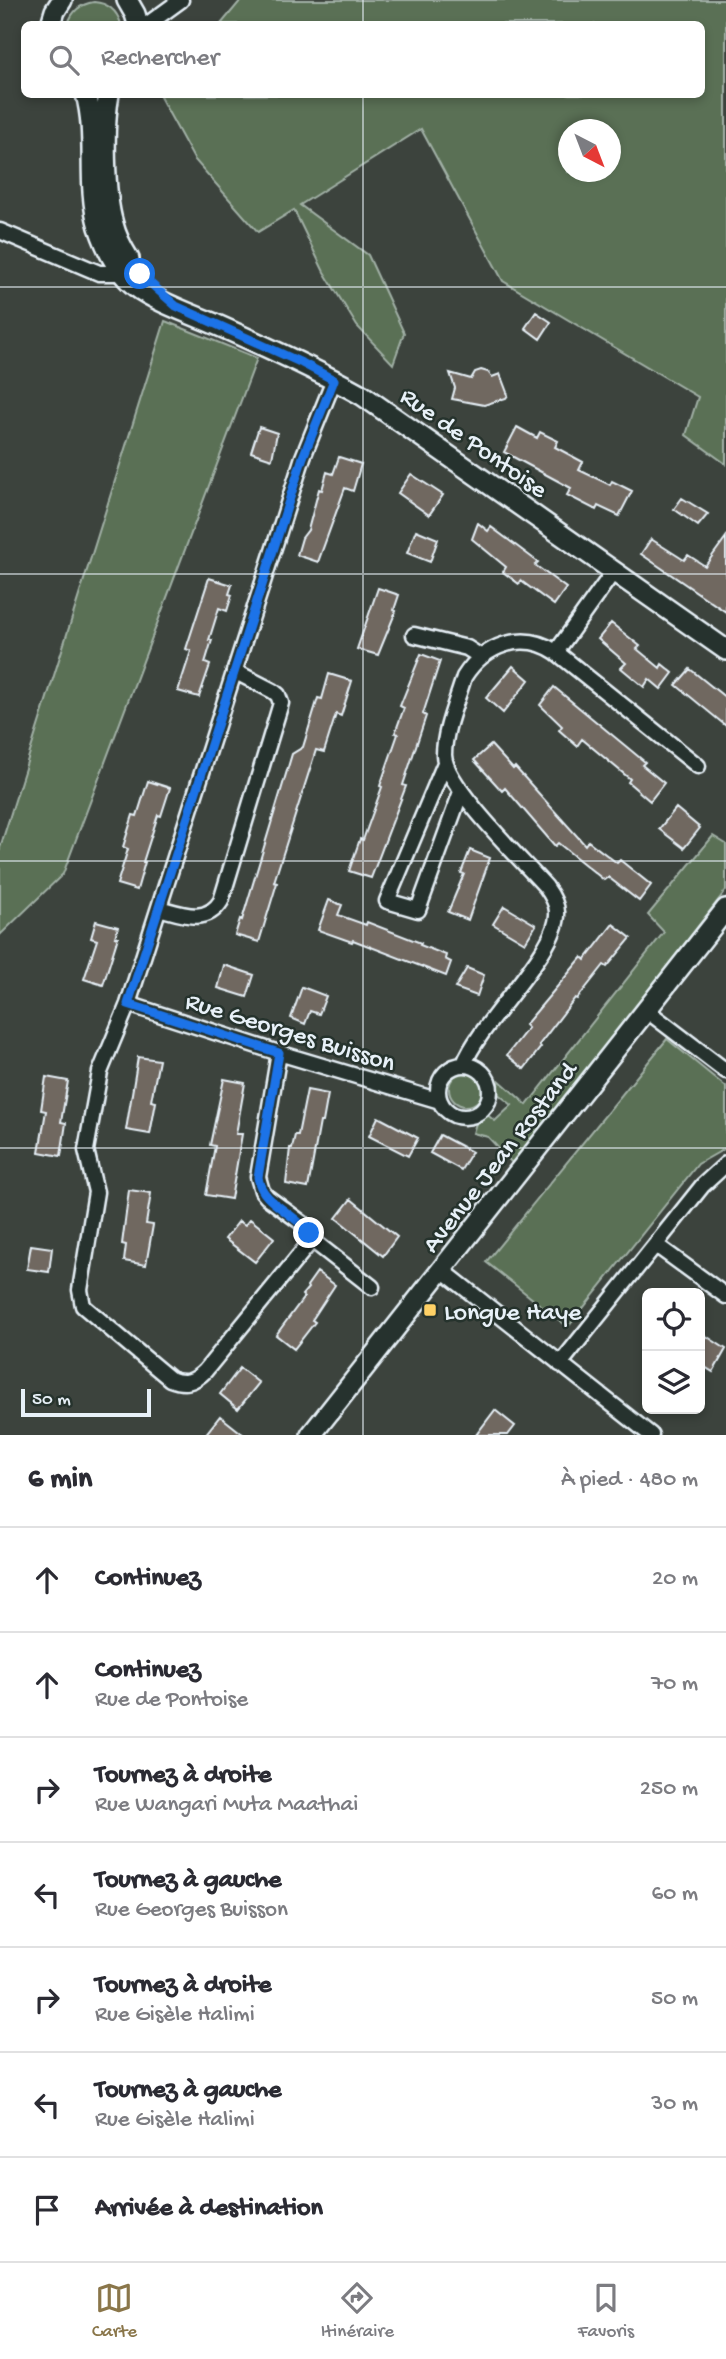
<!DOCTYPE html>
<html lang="fr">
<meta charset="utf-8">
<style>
body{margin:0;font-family:"Gochi Hand",sans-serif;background:#f7f7f7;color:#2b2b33}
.controls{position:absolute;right:21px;bottom:21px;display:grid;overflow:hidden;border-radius:10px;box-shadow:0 4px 10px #0003}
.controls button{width:63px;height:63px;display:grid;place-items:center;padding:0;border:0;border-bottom:2px solid #e1e1e2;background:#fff;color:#2b2b33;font:35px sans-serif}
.compass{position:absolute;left:558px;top:119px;width:63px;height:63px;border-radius:50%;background:#fff;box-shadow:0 4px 10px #0003;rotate:138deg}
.scale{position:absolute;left:21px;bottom:18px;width:130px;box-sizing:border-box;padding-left:7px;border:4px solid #e8f1f8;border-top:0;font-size:19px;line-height:24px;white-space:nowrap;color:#e8f1f8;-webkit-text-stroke:5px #26332d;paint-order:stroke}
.stop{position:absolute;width:21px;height:21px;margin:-16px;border:5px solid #1a73e8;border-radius:50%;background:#fff}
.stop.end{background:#1a73e8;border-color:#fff;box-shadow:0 2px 7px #0008}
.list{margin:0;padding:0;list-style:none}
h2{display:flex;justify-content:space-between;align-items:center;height:91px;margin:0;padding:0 28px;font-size:30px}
h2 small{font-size:23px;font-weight:400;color:#7c7c81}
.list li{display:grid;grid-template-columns:46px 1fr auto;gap:21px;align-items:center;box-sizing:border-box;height:105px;padding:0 28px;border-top:2px solid #e1e1e2}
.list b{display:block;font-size:26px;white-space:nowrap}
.list p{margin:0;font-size:23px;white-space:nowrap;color:#7c7c81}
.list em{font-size:23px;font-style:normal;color:#7c7c81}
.icon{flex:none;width:38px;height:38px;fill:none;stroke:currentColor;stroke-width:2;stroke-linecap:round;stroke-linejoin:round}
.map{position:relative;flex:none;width:726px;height:1435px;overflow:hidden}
.search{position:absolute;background:#fff;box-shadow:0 4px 10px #0003;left:21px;right:21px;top:21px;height:77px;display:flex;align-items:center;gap:18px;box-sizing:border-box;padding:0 24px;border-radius:10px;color:#7c7c81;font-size:26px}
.sheet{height:826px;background:#fff}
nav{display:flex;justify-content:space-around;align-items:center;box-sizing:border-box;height:98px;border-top:2px solid #e1e1e2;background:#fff;font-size:19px;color:#7c7c81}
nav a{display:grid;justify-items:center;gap:4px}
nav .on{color:#8a764a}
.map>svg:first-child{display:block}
.green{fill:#5a7054;stroke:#a1b0a6;stroke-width:2;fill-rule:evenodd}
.building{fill:#706861;stroke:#e8f1f8;stroke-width:2}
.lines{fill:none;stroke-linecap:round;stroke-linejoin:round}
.street-casing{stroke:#e8f1f8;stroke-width:19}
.secondary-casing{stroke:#e8f1f8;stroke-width:24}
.street{stroke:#26332d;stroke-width:14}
.secondary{stroke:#26332d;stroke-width:19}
.route{stroke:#1a73e8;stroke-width:9}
.grid{fill:none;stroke:#e8f1f8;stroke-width:2;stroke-opacity:0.55}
.poi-dot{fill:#ffd166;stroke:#26332d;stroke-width:2.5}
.labels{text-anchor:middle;stroke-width:5;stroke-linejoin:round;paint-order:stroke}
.street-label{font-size:26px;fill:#e8f1f8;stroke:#26332d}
.poi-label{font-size:26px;fill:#e8f1f8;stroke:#26332d;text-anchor:start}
</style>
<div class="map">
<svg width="726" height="1435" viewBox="0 0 726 1435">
<rect width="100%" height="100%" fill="#3c433d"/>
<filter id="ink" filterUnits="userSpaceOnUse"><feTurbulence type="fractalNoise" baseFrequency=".0143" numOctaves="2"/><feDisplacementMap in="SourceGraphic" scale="14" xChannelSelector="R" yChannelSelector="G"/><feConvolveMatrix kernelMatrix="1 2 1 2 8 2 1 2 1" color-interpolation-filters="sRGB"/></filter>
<g filter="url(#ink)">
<path class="green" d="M 241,0 L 726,0 L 726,464 L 686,435 L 698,397 L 503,281 L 421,129 L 300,205 L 368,255 L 404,333 L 393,364 L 357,326 L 324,272 L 294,210 L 258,232 L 194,159 L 159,95 L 702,94 L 702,24 L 221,24 ZM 568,130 L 610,130 L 610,172 L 568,172 Z
M 94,2 C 108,3 117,11 121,24 L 68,24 C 72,11 80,4 94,2 Z
M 165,321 L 257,358 L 63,874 L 0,935 L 0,848 Z
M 713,836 L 726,844 L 726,890 L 514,1165 L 488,1137 L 473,1133 L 476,1123 L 486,1114 L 495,1121 L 512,1105 L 497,1093 L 499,1080 L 527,1105 L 664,932 L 648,915 Z
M 667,1039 L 726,1087 L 726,1148 L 698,1164 L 568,1327 L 486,1262 Z
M449 1089a17 17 0 1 1 34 0a17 17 0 1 1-34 0Z"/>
<path class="building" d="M 536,312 L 551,322 L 540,339 L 525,328 Z
M 481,370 L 488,372 L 492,377 L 500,374 L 508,395 L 506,398 L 484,405 L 452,399 L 455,388 L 450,373 L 471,379 L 475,372 Z
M 259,427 L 277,433 L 272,459 L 251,452 Z
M 517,427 L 537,438 L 540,432 L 558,441 L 555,447 L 583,462 L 579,470 L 610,485 L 612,481 L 632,491 L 619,516 L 598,506 L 596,510 L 567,495 L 571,488 L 504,452 Z
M 339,457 L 361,464 L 353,491 L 345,488 L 318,562 L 297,555 L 302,538 L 308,530 L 319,489 L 322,490 L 327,472 L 333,474 Z
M 411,474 L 443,495 L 429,515 L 398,493 Z
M 682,498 L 708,514 L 698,526 L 674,509 Z
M 478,523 L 488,531 L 491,527 L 514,544 L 538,562 L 535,565 L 566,588 L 554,605 L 521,581 L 519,584 L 503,572 L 506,567 L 472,539 Z
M 416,530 L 438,539 L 430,562 L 407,553 Z
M 726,537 L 726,612 L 641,554 L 651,539 L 684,560 L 688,555 L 705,566 Z
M 209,578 L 232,585 L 229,594 L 232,595 L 227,611 L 219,608 L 209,640 L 212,640 L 205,663 L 210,665 L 199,697 L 178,691 L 191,651 L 186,649 Z
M 378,588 L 399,595 L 394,610 L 396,611 L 378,655 L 357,649 Z
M 611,623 L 640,646 L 637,649 L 660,668 L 662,664 L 673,673 L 661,689 L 649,679 L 644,687 L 621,668 L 626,663 L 598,639 Z
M 421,654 L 440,661 L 423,714 L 426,716 L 403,785 L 406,786 L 371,878 L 349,871 L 360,839 L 363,840 L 382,787 L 380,786 L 398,734 L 395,733 L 404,708 L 400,706 Z
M 513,666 L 529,680 L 503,713 L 486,698 Z
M 690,669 L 726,698 L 726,726 L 676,685 Z
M 329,674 L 352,681 L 341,716 L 336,714 L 324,752 L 316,750 L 274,882 L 277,883 L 259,942 L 235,935 L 240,919 L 242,920 L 292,754 L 303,747 L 318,698 L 322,699 Z
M 554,687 L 645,762 L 642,765 L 664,783 L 650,801 L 628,782 L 630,779 L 582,739 L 577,746 L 559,730 L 562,726 L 540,705 Z
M 491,745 L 513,769 L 515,767 L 585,845 L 588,841 L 617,863 L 620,860 L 651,885 L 639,901 L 608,877 L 604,880 L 558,843 L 555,846 L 505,788 L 502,791 L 474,760 Z
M 148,781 L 170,788 L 161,816 L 158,815 L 143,862 L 145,862 L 137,890 L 117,884 L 128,849 L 123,847 L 133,815 L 137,816 Z
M 676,808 L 700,828 L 684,848 L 659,829 Z
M 470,850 L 490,858 L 468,920 L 448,912 L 464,874 L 461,873 Z
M 329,900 L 342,905 L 338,915 L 366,925 L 367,922 L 421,943 L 420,945 L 446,955 L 445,959 L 451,962 L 446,976 L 353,940 L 352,942 L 318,930 Z
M 504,906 L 536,925 L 525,943 L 493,924 Z
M 96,921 L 118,927 L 115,937 L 118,937 L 103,985 L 84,979 L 97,940 L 91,938 Z
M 613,924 L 631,938 L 607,967 L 604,965 L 577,999 L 575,998 L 539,1045 L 541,1047 L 524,1069 L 507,1055 L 528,1028 L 525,1025 L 582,957 L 585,960 Z
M 224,965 L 254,975 L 247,997 L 218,988 Z
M 467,968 L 484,975 L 477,996 L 455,988 Z
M 302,987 L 326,996 L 319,1014 L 310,1011 L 305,1024 L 291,1018 Z
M 138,1057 L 159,1060 L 151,1101 L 156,1102 L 150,1134 L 126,1130 Z
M 46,1077 L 68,1081 L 61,1122 L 66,1123 L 61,1156 L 39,1152 L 46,1111 L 41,1110 Z
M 224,1079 L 245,1083 L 236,1134 L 242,1134 L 231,1199 L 206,1195 L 215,1146 L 210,1145 Z
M 307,1090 L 328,1094 L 323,1122 L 320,1122 L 308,1188 L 286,1184 L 290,1148 L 292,1148 L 295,1135 L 298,1135 Z
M 378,1117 L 418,1138 L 408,1156 L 369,1136 Z
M 440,1135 L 472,1152 L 461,1170 L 430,1153 Z
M 129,1190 L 151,1193 L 146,1224 L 153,1225 L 146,1265 L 124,1261 L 126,1245 L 122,1244 Z
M 351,1199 L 397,1237 L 383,1256 L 336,1218 Z
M 250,1219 L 274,1238 L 255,1262 L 225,1239 L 239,1221 L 245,1225 Z
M 31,1245 L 52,1248 L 49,1272 L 27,1269 Z
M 317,1272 L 335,1285 L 312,1320 L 315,1322 L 294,1349 L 276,1335 L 304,1297 L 302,1295 L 308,1288 L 307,1286 Z
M 700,1332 L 726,1349 L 713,1372 L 700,1364 Z
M 240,1368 L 259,1383 L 238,1409 L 220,1394 Z
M 495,1410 L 515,1426 L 508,1435 L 476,1435 Z
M 220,1416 L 244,1435 L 205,1435 Z"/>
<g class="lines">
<g class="street-casing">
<path id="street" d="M 148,24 L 181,0
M 0,231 L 99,273 L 115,273 L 128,267
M 414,635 L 467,648 L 481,657
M 556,652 L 614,571
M 445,763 L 387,901 L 418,910 L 461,792
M 159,908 C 182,914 206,925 221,901 L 281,703 L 278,695 L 273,691 L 234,671
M 128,1004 L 279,1053 L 440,1101
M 646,1010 L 726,1071
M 279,1053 L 258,1177 L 262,1191 L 267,1197 L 302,1223 L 312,1240 L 372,1287
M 464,1064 C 480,1022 560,949 557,912 C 557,903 551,894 546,887 C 523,861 445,786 444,755 C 444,730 457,701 464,677 C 484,645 523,630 556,652 L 698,766
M438 1091a26 26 0 1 1 52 0a26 26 0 1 1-52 0Z
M 312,1240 L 205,1371 C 194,1382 185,1385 170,1379 L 83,1306 L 80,1290 L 96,1192 L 86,1150 L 100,1072 L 128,1004 L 303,457 L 334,380
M 656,1245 L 726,1296
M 442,1270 L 651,1435
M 560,1364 L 703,1185 L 726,1164"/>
</g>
<g class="secondary-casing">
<path id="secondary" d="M 127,0 L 135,14 L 138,24
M 51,24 L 55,11 L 62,0
M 86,94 C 98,138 86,184 99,227 C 106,248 118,272 135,286 C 154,301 194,315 217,325 C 267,347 315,369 362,395 L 726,650
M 109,94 C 103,125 104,194 113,224 C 116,236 122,248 129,259
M 311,1435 L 726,909"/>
</g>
<use href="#street" class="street"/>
<use href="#secondary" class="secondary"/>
</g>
</g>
<g class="lines" filter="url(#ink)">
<path class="route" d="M 140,274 L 176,306 L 302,363 L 334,380 L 303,457 L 128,1004 L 279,1053 L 258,1177 C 261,1204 295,1212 309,1233"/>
</g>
<path class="grid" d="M 363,0 L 363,24M 363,94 L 363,1435M 0,287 L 726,287M 0,574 L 726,574M 0,861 L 726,861M 0,1148 L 726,1148"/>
<rect class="poi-dot" x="423" y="1303" width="14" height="14" rx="3.5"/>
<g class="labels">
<g class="street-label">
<text transform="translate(475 441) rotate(35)" y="9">Rue de Pontoise</text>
<text transform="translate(291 1030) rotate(17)" y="9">Rue Georges Buisson</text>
<text transform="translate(498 1156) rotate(-52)" y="9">Avenue Jean Rostand</text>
</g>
<g class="poi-label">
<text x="444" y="1319">Longue Haye</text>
</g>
</g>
</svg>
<div class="controls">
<button><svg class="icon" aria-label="locate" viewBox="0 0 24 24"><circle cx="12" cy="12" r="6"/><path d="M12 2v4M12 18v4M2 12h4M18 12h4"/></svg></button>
<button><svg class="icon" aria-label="layers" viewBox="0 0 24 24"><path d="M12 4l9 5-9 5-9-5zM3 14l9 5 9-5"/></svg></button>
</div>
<svg class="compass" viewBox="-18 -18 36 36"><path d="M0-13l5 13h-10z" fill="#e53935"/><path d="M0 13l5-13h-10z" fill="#7c7c81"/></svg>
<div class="scale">50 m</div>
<div class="stop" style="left:140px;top:274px"></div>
<div class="stop end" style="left:309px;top:1233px"></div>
<div class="search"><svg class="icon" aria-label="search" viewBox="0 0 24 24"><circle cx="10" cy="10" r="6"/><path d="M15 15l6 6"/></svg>Rechercher</div>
</div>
<section class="sheet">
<h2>6 min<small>À pied · 480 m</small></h2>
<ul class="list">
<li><svg class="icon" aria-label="ahead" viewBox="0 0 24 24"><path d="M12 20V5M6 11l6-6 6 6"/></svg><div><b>Continuez</b></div><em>20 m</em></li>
<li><svg class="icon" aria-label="ahead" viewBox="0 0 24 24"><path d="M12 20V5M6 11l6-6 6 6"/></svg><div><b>Continuez</b><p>Rue de Pontoise</p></div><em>70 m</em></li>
<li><svg class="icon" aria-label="right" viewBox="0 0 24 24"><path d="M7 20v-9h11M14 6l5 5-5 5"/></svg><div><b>Tournez à droite</b><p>Rue Wangari Muta Maathai</p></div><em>250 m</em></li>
<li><svg class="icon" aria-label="left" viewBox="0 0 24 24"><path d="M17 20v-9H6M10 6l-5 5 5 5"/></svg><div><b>Tournez à gauche</b><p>Rue Georges Buisson</p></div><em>60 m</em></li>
<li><svg class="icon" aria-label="right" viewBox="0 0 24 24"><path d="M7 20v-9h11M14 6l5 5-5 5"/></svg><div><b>Tournez à droite</b><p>Rue Gisèle Halimi</p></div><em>50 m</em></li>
<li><svg class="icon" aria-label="left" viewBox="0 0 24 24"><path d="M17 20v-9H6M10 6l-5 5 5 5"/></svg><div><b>Tournez à gauche</b><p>Rue Gisèle Halimi</p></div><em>30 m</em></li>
<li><svg class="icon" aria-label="arrive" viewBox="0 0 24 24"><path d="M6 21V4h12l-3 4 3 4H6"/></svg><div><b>Arrivée à destination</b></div></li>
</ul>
</section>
<nav>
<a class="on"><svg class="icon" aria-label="map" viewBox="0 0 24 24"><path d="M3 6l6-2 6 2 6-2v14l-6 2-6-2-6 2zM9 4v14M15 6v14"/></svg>Carte</a>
<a><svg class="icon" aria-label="directions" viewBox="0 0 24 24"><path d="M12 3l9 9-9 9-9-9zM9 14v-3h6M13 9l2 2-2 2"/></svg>Itinéraire</a>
<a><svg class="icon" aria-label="saved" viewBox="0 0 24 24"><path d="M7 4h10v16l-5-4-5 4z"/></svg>Favoris</a>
</nav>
